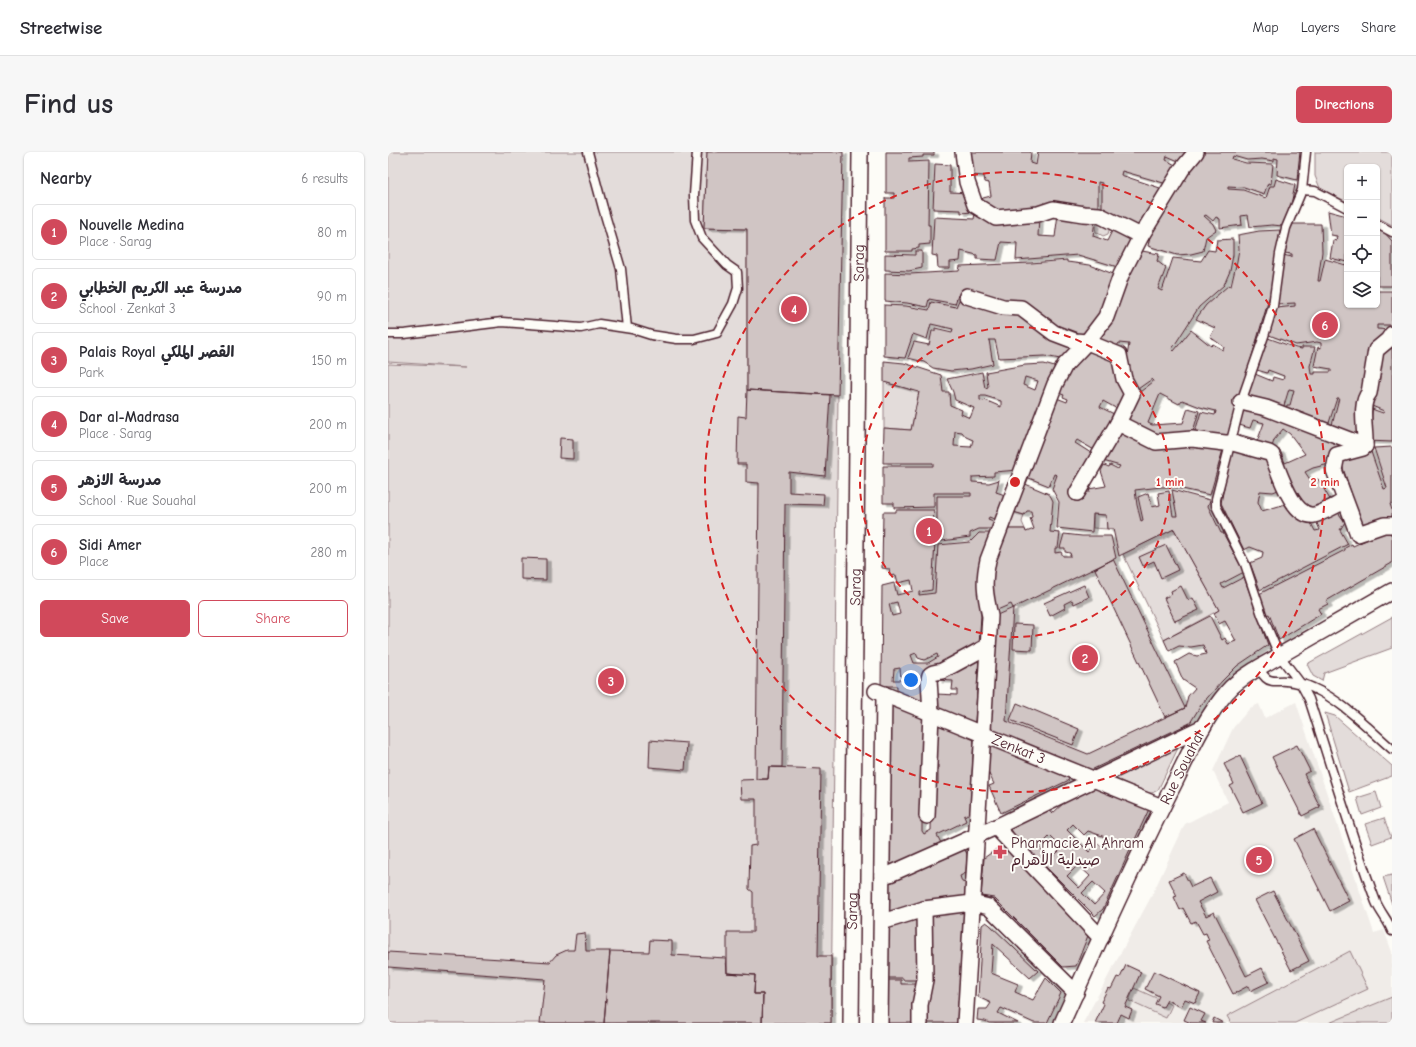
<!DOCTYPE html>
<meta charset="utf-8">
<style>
body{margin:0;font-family:"Comic Neue","Playpen Sans Arabic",sans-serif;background:#f7f7f7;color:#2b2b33}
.controls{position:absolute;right:12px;top:12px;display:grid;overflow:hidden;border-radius:6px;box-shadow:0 1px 3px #0004}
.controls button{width:36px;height:36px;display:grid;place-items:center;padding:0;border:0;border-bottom:1px solid #e1e1e2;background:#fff;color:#2b2b33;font:20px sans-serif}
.you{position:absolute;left:523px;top:528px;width:14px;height:14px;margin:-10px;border:3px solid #fff;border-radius:50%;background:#1a73e8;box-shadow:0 0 0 6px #1a73e833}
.badge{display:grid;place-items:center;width:26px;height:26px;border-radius:50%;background:#d1495b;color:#fff;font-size:13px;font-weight:700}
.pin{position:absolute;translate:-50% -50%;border:2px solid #fff;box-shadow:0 1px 4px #0006}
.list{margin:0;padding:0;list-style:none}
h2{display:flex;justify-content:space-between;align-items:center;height:52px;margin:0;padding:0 16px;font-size:17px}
h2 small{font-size:13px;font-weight:400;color:#7c7c81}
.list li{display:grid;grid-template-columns:26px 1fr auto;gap:12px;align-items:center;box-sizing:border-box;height:56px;margin:0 8px 8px;padding:0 8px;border:1px solid #e1e1e2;border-radius:6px}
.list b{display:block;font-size:15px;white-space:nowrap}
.list p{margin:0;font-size:13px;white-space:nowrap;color:#7c7c81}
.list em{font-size:13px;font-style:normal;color:#7c7c81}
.actions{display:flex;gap:8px;padding:12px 16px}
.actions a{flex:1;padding:9px 0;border:1px solid #d1495b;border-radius:6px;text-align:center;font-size:14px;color:#d1495b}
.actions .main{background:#d1495b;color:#fff}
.icon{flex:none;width:22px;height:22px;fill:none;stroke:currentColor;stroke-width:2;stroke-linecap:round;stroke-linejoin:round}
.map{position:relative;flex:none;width:1004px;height:871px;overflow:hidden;border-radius:6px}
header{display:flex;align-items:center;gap:24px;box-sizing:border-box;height:56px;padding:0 20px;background:#fff;border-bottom:1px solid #e1e1e2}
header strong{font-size:19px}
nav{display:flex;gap:22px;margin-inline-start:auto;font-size:14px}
.intro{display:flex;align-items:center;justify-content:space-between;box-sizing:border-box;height:96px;padding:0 24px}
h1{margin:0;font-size:28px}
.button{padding:10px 18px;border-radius:6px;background:#d1495b;color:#fff;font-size:14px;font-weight:700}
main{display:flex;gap:24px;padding:0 24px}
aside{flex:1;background:#fff;border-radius:6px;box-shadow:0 1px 3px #0004}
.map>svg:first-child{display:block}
.built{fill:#f0ece8}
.green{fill:#e3dcda;stroke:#967e82}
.building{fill:#d0c5c4;stroke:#4a1f2b;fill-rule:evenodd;filter:url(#shadow)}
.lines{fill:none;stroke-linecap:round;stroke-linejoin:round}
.lane-casing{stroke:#4a1f2b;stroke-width:11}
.street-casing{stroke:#4a1f2b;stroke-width:18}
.lane{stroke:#fdfcf7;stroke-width:8}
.street{stroke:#fdfcf7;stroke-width:15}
.ring{fill:none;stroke:#d62828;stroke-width:2;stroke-dasharray:7 5}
.labels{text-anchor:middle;stroke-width:4;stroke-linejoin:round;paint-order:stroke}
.street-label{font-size:15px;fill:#4a1f2b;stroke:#fdfcf7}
.poi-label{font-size:15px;fill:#4a1f2b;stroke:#fdfcf7;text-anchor:start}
.centre{fill:#d62828;stroke:#fdfcf7;stroke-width:2}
.ring-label{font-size:12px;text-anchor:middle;font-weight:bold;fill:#d62828;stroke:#fdfcf7;stroke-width:4;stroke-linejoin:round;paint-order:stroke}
</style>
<header>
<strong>Streetwise</strong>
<nav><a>Map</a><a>Layers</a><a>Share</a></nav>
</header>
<div class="intro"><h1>Find us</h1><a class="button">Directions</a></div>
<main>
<aside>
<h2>Nearby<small>6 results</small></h2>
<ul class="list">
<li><span class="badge">1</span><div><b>Nouvelle Medina</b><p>Place · Sarag</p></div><em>80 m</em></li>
<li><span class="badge">2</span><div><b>مدرسة عبد الكريم الخطابي</b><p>School · Zenkat 3</p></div><em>90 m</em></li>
<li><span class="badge">3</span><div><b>Palais Royal القصر الملكي</b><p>Park</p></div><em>150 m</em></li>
<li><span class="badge">4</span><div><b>Dar al-Madrasa</b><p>Place · Sarag</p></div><em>200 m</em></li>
<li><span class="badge">5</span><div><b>مدرسة الازهر</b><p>School · Rue Souahal</p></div><em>200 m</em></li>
<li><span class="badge">6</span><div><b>Sidi Amer</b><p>Place</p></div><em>280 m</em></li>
</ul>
<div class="actions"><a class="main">Save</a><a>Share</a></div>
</aside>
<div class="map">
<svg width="1004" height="871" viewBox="0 0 1004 871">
<defs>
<filter id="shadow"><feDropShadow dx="4.5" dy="2.5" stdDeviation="0" flood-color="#0004"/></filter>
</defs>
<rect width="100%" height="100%" fill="#fdfcf7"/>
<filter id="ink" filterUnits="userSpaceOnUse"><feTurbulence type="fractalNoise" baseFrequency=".025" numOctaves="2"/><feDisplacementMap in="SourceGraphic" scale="8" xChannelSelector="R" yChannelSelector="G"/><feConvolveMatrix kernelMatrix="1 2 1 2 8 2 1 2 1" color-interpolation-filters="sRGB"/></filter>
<g filter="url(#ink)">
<path class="built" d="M 725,407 L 797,556 L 700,602 L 618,569 L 625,456 Z
M 908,550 L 986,781 L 996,778 L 1004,800 L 1004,845 L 941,871 L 695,871 L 764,743 L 797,672 L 840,650 L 825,619 L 845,576 L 862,556 L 871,552 L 877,566 Z"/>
<path class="green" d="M 0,0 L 319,0 L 316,76 L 359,77 L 359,238 L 450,243 L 443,871 L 0,871 L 0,212 L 78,215 L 0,210 Z
M 927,0 L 1004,0 L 1004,73 L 989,65 L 989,15 L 959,15 L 959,50 L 932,36 L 927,24 Z
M 711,69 L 722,75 L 720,82 L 715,84 L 708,80 L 707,75 Z
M 496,230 L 531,240 L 523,278 L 496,276 Z
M 622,359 L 636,363 L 634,370 L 637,377 L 617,377 Z
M 705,362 L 718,363 L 719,377 L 705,376 Z
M 786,377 L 831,458 L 776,488 L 735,402 Z
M 1004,465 L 1004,496 L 936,521 L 934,529 L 925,524 L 919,512 Z
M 937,561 L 947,564 L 1004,614 L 1004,624 L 961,640 Z
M 790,596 L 770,638 L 764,641 L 761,641 L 726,626 Z
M 988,640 L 993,656 L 974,663 L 969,646 Z
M 996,666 L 1003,685 L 984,692 L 977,672 Z
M 1004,723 L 1004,752 L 995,725 Z
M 962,799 L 980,837 L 907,871 L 843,871 L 839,864 Z
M 746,836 L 784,853 L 778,866 L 741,849 Z
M 1004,845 L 1004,871 L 941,871 Z"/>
<path class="building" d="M 319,0 L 455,0 L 450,243 L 359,238 L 359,77 L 316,76 Z
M 498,0 L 546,0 L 546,3 L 535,3 L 535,5 L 521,6 L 521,10 L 541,9 L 540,73 L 542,73 L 542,92 L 531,93 L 531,96 L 524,97 L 524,99 L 497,99 L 497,46 L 506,46 L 506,41 L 498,41 Z
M 581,0 L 643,0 L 642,11 L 648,13 L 650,0 L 802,0 L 795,11 L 779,4 L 778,8 L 791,15 L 779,32 L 734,19 L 733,23 L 775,37 L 750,78 L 714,60 L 714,31 L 710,30 L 710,59 L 608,62 L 590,51 L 595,46 L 603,44 L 601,31 L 597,30 L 596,24 L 583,23 Z
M 814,0 L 912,0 L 909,28 L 889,23 L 890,7 L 886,6 L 886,9 L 874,7 L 859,8 L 845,4 L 844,7 L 858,11 L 885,12 L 883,32 L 880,31 L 876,42 L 856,35 L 840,34 L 840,37 L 855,38 L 878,46 L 882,34 L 886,34 L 888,27 L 907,33 L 903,53 L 895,74 L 884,73 L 862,75 L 860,63 L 853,64 L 854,73 L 832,76 L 832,67 L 828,65 L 825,69 L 818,63 L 816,64 L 825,72 L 828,78 L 818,85 L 815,99 L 803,102 L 789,103 L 760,94 L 762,84 L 791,37 L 790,36 Z
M 547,12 L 562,13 L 562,40 L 581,41 L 585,56 L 584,60 L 573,61 L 573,58 L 545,57 Z
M 588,56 L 651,64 L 650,84 L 667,85 L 670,62 L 707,67 L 705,84 L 719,89 L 727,73 L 748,85 L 733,116 L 690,103 L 628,108 L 629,91 L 613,90 L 609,108 L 589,107 L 589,103 L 573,99 L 572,109 L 562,110 L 562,116 L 550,116 L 549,104 L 544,103 L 546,65 L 586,67 Z
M 940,59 L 959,64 L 959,153 L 989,153 L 989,139 L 1004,139 L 1004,174 L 1002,173 L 989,173 L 989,177 L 1004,178 L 996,188 L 975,289 L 943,277 L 951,246 L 949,246 L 939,277 L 897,262 L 899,253 L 902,253 L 906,238 L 901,237 L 894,260 L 858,250 L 867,222 L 884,229 L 885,225 L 895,228 L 896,224 L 880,218 L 879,221 L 869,218 L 880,186 L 908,196 L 914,197 L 914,195 L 927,195 L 922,214 L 923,222 L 927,222 L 927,220 L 943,220 L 943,217 L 926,214 L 930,195 L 933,196 L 933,191 L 929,190 L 908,193 L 881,183 L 889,156 L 907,154 L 907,151 L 889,152 L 895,103 L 904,105 L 904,102 L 896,101 L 902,72 L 933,72 L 934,100 L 930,129 L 932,129 L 937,107 L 958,113 L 959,110 L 942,106 L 945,88 L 948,89 L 949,84 L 943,83 Z
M 989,76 L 995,79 L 1004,89 L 1004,134 L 989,134 Z
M 892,78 L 883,140 L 839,288 L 806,283 L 813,260 L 827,263 L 828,259 L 812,255 L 794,248 L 791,252 L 772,242 L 760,271 L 764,273 L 795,271 L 800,256 L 811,259 L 804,283 L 770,287 L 735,270 L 748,243 L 765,230 L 764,227 L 747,239 L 738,211 L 741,192 L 731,191 L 727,197 L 709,188 L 743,116 L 754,99 L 771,102 L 769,109 L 778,116 L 770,137 L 774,139 L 785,106 L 813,109 L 820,98 L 827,99 L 829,88 L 845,87 L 845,103 L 842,119 L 836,133 L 811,155 L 784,197 L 786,199 L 803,178 L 823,194 L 825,192 L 835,198 L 836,195 L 822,185 L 827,176 L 808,167 L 818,153 L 841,133 L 843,134 L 849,109 L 851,97 L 850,83 L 871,79 Z
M 527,99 L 534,99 L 534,116 L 521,119 L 497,118 L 497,102 L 527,103 Z
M 679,108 L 679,110 L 702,113 L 728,123 L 714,164 L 696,188 L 649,166 L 570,143 L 567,152 L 541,147 L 539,155 L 519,151 L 497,149 L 497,121 L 522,122 L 571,119 L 572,114 L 643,111 Z
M 572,146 L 630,158 L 685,191 L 677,208 L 657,204 L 611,206 L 607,188 L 601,188 L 605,212 L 583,217 L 563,219 L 545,216 L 536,210 L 520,206 L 526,190 L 541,193 L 544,179 L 547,179 L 547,176 L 564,180 L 565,177 L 543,172 L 539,187 L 525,182 L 517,206 L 496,204 L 496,153 L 518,154 L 541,158 L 543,150 L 568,155 Z
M 1000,191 L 1004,196 L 1004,290 L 979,289 L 978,255 L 995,261 L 996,259 L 979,252 L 990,199 Z
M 701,195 L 728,208 L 732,236 L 738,238 L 733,259 L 715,249 L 712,255 L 728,263 L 708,299 L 689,288 L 687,291 L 706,303 L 690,348 L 695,347 L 697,340 L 702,340 L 701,337 L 718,334 L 713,319 L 716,313 L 721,315 L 722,313 L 730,317 L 732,314 L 712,308 L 732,276 L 836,294 L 822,343 L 785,335 L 773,335 L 747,338 L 749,353 L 753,369 L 755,368 L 750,345 L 760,341 L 764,355 L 772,353 L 770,341 L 781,339 L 785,364 L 789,364 L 784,338 L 822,348 L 820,354 L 833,381 L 835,381 L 856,420 L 833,432 L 835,436 L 856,425 L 880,493 L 849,514 L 834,529 L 813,553 L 802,571 L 701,619 L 602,577 L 609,463 L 625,456 L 618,569 L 700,602 L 797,556 L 800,544 L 807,536 L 795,528 L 787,510 L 801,502 L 809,504 L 818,502 L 815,493 L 803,495 L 791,494 L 781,499 L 776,488 L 822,464 L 834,488 L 837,486 L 840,492 L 848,489 L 837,469 L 831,472 L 826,461 L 831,458 L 786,377 L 731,404 L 725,377 L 719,377 L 718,363 L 705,362 L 704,380 L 669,376 L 671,350 L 664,337 L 669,323 L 666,322 L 661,334 L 636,324 L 666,245 L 679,250 L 680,247 L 675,245 L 676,243 L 668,240 L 686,211 Z
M 496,209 L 516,211 L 553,223 L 555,240 L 561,240 L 562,253 L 574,258 L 573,262 L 582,266 L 586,256 L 567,248 L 565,240 L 559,227 L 594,220 L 597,236 L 600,235 L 598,220 L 637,213 L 656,212 L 670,216 L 630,318 L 606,320 L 606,324 L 584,325 L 584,330 L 601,331 L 611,328 L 608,340 L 620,344 L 609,368 L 601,365 L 600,367 L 608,370 L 606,377 L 591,377 L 582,381 L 582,385 L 547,390 L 544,438 L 531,440 L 531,443 L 547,441 L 550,393 L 582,390 L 591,381 L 603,381 L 591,423 L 593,464 L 591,493 L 555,515 L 539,516 L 537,552 L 509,541 L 509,534 L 493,534 L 494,434 L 506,431 L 509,443 L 525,439 L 523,428 L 510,431 L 508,423 L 502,424 L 501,417 L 494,416 L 495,360 L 508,360 L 508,358 L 546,358 L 545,371 L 549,371 L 549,344 L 583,344 L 583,341 L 546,341 L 546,355 L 506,356 L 506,351 L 495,351 L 495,314 L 545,314 L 545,311 L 495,311 L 496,276 L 523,278 L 531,240 L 496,230 ZM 637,225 L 650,229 L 647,238 L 635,233 ZM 592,244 L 597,244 L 613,249 L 613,255 L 597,248 L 596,249 L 592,248 ZM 567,279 L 574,280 L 578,285 L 585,288 L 583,295 L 566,294 ZM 509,450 L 512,462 L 504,464 L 501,452 ZM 528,501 L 530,506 L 536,508 L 549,502 L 550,505 L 540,511 L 526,511 L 523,503 ZM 512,516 L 513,528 L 505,528 L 506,517 Z
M 359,238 L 442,243 L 437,324 L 401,320 L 401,340 L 436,342 L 435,353 L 397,352 L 394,615 L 381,615 L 380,627 L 368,627 L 371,331 L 358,330 L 358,312 L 349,312 L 350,264 L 358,265 Z
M 856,254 L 968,295 L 947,300 L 939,304 L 941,312 L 925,316 L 917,320 L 923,329 L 930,327 L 944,351 L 919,359 L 895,322 L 886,300 L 892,298 L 897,311 L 917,302 L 902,282 L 895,277 L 886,288 L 883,299 L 867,295 L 876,271 L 865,268 L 862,276 L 851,273 Z
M 853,283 L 867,287 L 865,294 L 851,289 Z
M 172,286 L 185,287 L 185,307 L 171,306 Z
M 844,293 L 878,302 L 893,337 L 885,340 L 872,339 L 870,350 L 874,359 L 901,351 L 908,361 L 923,371 L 927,379 L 932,378 L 927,367 L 948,358 L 957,370 L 952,378 L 960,392 L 872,438 L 862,411 L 874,406 L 875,400 L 862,395 L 856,398 L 833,351 Z
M 1004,295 L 1004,351 L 1002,352 L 1004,358 L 1004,364 L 974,374 L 952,307 L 982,297 L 996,337 L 999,336 L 986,296 Z
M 635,331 L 661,342 L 663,345 L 665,349 L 662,380 L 672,381 L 670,396 L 667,396 L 667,401 L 673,400 L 675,404 L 683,404 L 682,401 L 677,400 L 677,396 L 672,396 L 676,382 L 694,384 L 723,384 L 728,406 L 625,456 L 623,452 L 607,459 L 602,426 L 617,377 L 637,377 L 638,380 L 646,377 L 642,366 L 644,365 L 643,359 L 639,359 L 636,363 L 622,359 Z
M 1000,378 L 1004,384 L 1004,411 L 938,449 L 940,452 L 930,457 L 933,462 L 891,488 L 881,462 L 878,463 L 871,442 L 957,398 L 957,396 L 964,392 L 965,394 Z
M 778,393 L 790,418 L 773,426 L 766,409 L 755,414 L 751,405 Z
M 133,406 L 158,407 L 158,428 L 133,427 Z
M 725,407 L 797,556 L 777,565 L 707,417 Z
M 696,433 L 701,445 L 686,452 L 684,448 L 676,452 L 677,456 L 662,464 L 656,451 Z
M 793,434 L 800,448 L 805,446 L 811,458 L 787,469 L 776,446 L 784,442 L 783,439 Z
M 626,472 L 645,473 L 644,498 L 625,497 Z
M 591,505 L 587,571 L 548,557 L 548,542 L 569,543 L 569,538 L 564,538 L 565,529 L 549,528 Z
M 629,551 L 691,577 L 685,593 L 622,568 Z
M 500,554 L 508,554 L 537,566 L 534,655 L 534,679 L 536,682 L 543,678 L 544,631 L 550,631 L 550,613 L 545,613 L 546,571 L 550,571 L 586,586 L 582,661 L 576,664 L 578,669 L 549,683 L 554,693 L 499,715 Z
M 262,588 L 299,591 L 297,618 L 261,615 Z
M 909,593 L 922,619 L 916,622 L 932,655 L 914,664 L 884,605 Z
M 602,594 L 610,594 L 679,623 L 681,628 L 613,661 L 601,634 L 606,632 L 599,618 Z
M 852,604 L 874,651 L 855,660 L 842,634 L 846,632 L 836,612 Z
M 381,615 L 433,617 L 430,804 L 443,804 L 443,871 L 374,871 L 375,842 L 366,842 L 367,823 L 339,821 L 339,780 L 365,780 L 365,740 L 361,737 L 362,694 L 368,693 L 368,647 L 353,647 L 352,628 L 380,627 Z
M 707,634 L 761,657 L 715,757 L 707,764 L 626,683 L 622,675 L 659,656 L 664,662 L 681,646 ZM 685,672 L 696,683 L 700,679 L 723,687 L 719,696 L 709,692 L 701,700 L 679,678 ZM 662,684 L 674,696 L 663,707 L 651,695 ZM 690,713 L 702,724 L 691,736 L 679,724 ZM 705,730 L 717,741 L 706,753 L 694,741 Z
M 925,677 L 961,749 L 942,759 L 906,687 Z
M 614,693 L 701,781 L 688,814 L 675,815 L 606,746 L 593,744 L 596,706 Z
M 575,694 L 579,702 L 578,721 L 572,724 L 574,730 L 578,731 L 576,749 L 498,762 L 499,731 Z
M 796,721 L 803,735 L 822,726 L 829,740 L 810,750 L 818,764 L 826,760 L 858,824 L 874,816 L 881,830 L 862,839 L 860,834 L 845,842 L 818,789 L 821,788 L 818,781 L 815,782 L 808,769 L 803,771 L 795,756 L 792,758 L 786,745 L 789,744 L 781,728 Z
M 885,739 L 921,809 L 903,818 L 867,748 Z
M 576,757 L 569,871 L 536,871 L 540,761 Z
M 533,762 L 532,828 L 515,828 L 515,826 L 497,826 L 498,773 Z
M 598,770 L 601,772 L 650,819 L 642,826 L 605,792 L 603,821 L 630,832 L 627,840 L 645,848 L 658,826 L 673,841 L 659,871 L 646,871 L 613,856 L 610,861 L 630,871 L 601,871 L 597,869 L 589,868 L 590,857 L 599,857 L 603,851 L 590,845 L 594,773 Z
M 197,781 L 198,799 L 222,799 L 216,871 L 152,871 L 157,827 L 0,815 L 0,800 L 162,810 L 168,803 L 179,798 L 186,798 L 188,782 Z
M 262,788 L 284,789 L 284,803 L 338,806 L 339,821 L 367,823 L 366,842 L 375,842 L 374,871 L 216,871 L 222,799 L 261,800 Z
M 738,813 L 753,820 L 737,855 L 744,858 L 741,866 L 733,862 L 729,871 L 707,871 L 716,852 L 713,850 L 720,836 L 723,837 L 729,825 L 732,826 Z
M 766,819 L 812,841 L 807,851 L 797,847 L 793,855 L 779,848 L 775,855 L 767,852 L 771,844 L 757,837 Z
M 497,828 L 513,828 L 513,832 L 532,832 L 528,871 L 496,871 Z
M 802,855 L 817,862 L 813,869 L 818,871 L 803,871 L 796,868 Z
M 826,866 L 835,871 L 824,871 Z"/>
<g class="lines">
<g class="lane-casing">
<path id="lane" d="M 200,0 L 215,56 L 233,117 L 239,176
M 918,0 L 914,38 L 898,76 L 892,102 L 885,154 L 876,184 L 853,250 L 828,347 L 828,354 L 857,412 L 874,463 L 891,503 L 913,532 L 921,547 C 943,614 963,683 988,750 C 992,760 1000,768 1004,779
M 914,38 L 927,39 L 959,56
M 989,72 L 1004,80
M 0,182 L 16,182 L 114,170 L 193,176 L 211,172 L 244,177 L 263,183 L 289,187 L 306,187 L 329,181 L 345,152 L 350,136 L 349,120 L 339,113 L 314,86 L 307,68 L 306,43 L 309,0
M 870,516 C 872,519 875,523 878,526 C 883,531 891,528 898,529 C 907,530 917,532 925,536 C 953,548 981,577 1004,597"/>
</g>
<g class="street-casing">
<g id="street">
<path d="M 575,0 L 579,30 L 587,53 L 608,66 L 650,62 L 665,57 L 696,62 L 711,63 L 753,84"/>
<path d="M 579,144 L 615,155 L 633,156 L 666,181 L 687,189 L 699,190 L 731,203 L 736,227 L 744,242 L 730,271 L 689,341"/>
<path d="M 1004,182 L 1000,188 L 988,198 L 981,241 C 971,252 978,279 977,294 L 975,296 L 949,303 L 946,318 L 970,382 L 996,373 L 1004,373"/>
<path d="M 853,250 L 878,256 L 977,294"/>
<path d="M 730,271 L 768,290 L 804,287 L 837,291 L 845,291 L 881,301 L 884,303 C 891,319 904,366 926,363 C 933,362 950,352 957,349"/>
<path id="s1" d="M 488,539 L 774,655"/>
<path d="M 539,664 L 543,561 L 541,527 L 542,523 L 545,521 L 554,519 L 600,494"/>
<path d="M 608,675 L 713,786"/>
<path d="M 494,723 L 502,722 L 608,675 L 815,575"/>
<path d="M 494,770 L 536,757 L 584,751 L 601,755 L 688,841"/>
<path id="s2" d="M 463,871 L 472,0"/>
<path d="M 492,871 L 496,542"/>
<path d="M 532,871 L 532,853 L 537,828 L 536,757"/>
<path d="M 577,871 L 602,464 C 597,442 595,430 600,408 L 667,232 L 677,213 L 699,190 L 718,165 L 733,123 L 753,84 L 794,17 L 808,0"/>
<path id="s3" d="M 674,871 C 710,791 746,710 786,632 C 802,600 816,567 839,540 C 847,530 859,523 870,516 L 1004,439"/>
</g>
</g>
<use href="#lane" class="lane"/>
<use href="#street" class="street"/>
</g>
</g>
<g class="ring">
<circle cx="627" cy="330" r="155"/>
<circle cx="627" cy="330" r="310"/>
</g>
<defs>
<g id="pharmacy-bare" transform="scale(1.08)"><path d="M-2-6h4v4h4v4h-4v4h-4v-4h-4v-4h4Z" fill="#d1495b" stroke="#fdfcf7" stroke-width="2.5" paint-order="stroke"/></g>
</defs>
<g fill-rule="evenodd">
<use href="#pharmacy-bare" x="612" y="700"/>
</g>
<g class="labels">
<g class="street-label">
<text dy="5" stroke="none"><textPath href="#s2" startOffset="760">Sarag</textPath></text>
<text dy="5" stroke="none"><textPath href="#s2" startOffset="436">Sarag</textPath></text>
<text dy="5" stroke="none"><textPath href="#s1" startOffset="154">Zenkat 3</textPath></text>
<text dy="5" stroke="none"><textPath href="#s3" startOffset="282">Rue Souahal</textPath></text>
<text dy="5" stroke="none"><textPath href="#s2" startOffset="112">Sarag</textPath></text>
</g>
<g class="poi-label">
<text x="623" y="696">Pharmacie Al Ahram<tspan x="623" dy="17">صيدلية الأهرام</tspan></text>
</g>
</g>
<circle cx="627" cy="330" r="6" class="centre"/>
<g class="ring-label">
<text x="782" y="334">1 min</text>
<text x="937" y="334">2 min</text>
</g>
</svg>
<div class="controls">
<button>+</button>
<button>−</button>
<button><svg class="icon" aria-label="locate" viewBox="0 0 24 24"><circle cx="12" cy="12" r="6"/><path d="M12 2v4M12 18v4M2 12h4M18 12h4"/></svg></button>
<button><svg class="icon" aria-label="layers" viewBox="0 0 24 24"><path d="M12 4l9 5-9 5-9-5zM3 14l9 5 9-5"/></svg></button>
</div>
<div class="you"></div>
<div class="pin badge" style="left:541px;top:379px">1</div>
<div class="pin badge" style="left:697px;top:506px">2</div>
<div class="pin badge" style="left:223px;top:529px">3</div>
<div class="pin badge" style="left:406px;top:157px">4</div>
<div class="pin badge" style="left:871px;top:708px">5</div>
<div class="pin badge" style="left:937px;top:173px">6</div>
</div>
</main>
